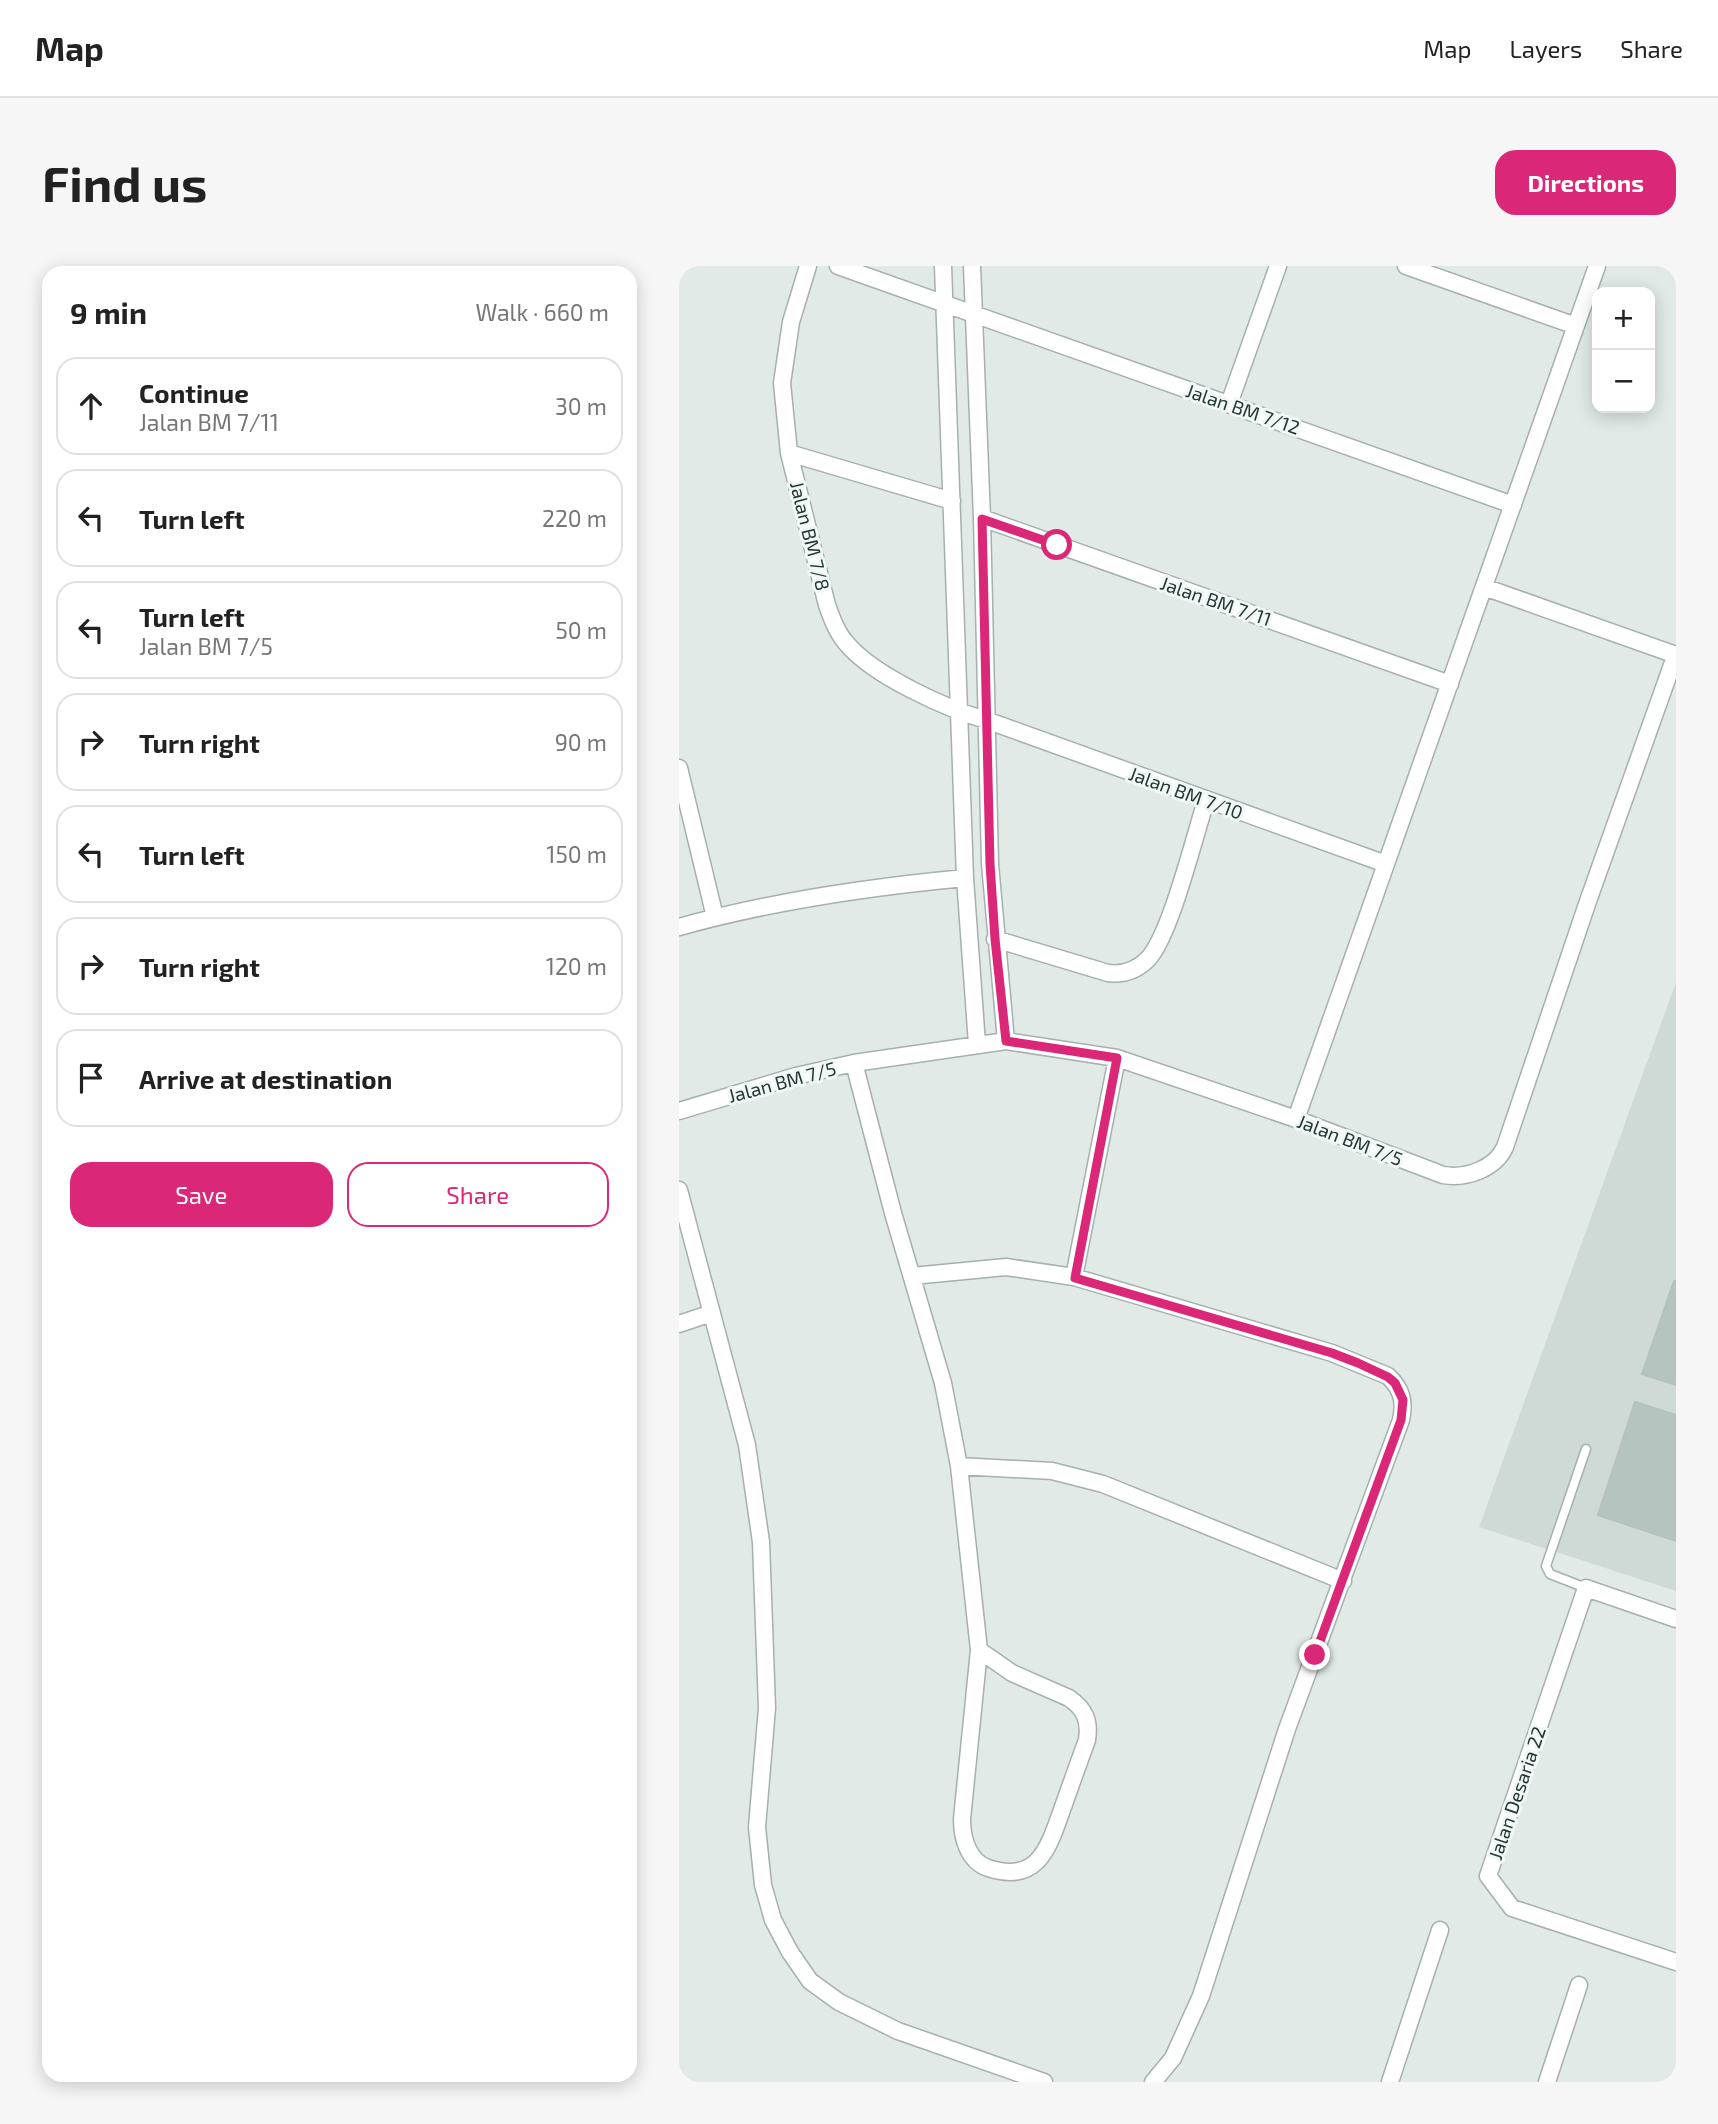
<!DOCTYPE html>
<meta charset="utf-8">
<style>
body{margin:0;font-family:"Exo 2",sans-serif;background:#f6f6f6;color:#222}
.controls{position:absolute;right:21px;top:21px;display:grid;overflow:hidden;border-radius:14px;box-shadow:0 4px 18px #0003}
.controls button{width:63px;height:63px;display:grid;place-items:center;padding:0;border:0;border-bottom:2px solid #e0e0e0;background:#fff;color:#222;font:35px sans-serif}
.stop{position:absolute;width:21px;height:21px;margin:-16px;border:5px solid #db2777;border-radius:50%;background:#fff}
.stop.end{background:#db2777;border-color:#fff;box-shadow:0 2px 7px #0008}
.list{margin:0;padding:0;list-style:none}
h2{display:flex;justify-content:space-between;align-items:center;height:91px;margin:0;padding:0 28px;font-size:30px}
h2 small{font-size:23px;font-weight:400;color:#767676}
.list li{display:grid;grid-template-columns:46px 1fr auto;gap:21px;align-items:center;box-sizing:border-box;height:98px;margin:0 14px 14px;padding:0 14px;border:2px solid #e0e0e0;border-radius:21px}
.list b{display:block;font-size:26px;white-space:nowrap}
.list p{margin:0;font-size:23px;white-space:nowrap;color:#767676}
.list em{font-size:23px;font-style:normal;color:#767676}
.actions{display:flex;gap:14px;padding:21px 28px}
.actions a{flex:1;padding:16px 0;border:2px solid #db2777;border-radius:21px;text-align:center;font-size:24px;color:#db2777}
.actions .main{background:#db2777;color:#fff}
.icon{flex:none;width:38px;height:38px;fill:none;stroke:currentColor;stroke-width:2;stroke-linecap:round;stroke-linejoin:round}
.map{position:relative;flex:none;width:997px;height:1816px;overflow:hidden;border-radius:21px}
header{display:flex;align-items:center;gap:42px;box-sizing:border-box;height:98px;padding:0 35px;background:#fff;border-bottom:2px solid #e0e0e0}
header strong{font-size:33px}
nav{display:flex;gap:38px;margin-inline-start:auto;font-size:24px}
.intro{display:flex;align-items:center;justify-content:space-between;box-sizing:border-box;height:168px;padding:0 42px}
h1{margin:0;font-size:49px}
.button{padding:18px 32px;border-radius:21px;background:#db2777;color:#fff;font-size:24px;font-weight:700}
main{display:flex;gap:42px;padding:0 42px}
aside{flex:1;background:#fff;border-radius:21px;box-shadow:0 4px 18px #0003}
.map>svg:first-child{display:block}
.built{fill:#cfd9d6}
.building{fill:#b6c4c0;stroke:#b4c2bf;stroke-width:2}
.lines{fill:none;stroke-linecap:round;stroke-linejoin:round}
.service-casing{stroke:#a4b1ae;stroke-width:11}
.minor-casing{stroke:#a4b1ae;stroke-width:19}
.service{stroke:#fff;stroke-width:8}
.minor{stroke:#fff;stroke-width:16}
.route{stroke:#db2777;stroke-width:9}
.labels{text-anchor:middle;stroke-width:6;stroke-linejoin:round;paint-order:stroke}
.street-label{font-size:19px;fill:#233836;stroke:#f1f7f5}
</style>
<header>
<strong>Map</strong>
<nav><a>Map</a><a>Layers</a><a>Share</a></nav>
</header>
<div class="intro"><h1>Find us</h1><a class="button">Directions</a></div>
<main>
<aside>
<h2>9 min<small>Walk · 660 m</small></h2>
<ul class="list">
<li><svg class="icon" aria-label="ahead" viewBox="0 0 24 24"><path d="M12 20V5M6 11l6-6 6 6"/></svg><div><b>Continue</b><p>Jalan BM 7/11</p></div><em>30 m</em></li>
<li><svg class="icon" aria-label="left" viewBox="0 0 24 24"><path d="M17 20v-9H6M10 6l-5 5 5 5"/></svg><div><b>Turn left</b></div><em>220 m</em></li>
<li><svg class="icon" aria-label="left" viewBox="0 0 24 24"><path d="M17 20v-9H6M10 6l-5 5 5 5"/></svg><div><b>Turn left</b><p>Jalan BM 7/5</p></div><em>50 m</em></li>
<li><svg class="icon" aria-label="right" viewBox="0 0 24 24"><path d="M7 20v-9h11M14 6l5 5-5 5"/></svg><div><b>Turn right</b></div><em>90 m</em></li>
<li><svg class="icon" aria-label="left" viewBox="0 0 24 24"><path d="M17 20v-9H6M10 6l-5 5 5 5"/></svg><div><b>Turn left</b></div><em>150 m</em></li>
<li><svg class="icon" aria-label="right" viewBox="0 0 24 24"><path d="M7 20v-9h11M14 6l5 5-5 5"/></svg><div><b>Turn right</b></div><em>120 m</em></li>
<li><svg class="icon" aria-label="arrive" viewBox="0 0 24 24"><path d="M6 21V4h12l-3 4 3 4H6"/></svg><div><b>Arrive at destination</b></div></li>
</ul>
<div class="actions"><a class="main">Save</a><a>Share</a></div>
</aside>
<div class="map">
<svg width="997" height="1816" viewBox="0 0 997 1816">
<rect width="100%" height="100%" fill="#e1eae7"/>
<path class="built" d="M 997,716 L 997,1325 L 800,1261 Z"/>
<path class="building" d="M 995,1015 L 997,1015 L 997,1119 L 963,1108 Z
M 956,1136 L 997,1149 L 997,1275 L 919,1249 Z"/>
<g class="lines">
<g class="service-casing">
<path id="service" d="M 907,1183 L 867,1300 L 871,1308 L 907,1322"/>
</g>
<g class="minor-casing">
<path id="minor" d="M 129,0 L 112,56 L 103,117 L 110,187 L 148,339 C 153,353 158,367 168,378 C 195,410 268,443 307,454 L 707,598
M 159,0 L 834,239
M 264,0 L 286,612 L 298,778
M 293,0 L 303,252 L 311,598 L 327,775
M 727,0 L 897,60
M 550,138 L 599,0
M 110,187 L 273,235
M 303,252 L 771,418
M 805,321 L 997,389
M 0,502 L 36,651
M 0,661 C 93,635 190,621 286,612
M 316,673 L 429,707 C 444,709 458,704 469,693 C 492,668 515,571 527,535
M 175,797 L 214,947 L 264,1117 L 280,1200 L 300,1384 L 283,1553 C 283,1572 289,1595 309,1602 C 361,1619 370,1579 384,1541 C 392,1518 400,1496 408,1474 C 411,1455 406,1443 390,1432 L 333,1407 L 300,1384
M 0,845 L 117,810 L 175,797 L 327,775 L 438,792 L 617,853 L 764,909 C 787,913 816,903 826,881 L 908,638 L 997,388
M 617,853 L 918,0
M 0,924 L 68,1179 L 82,1276 L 88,1442 L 78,1561 L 84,1619 L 94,1654 L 111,1686 L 131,1715 L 160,1736 L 219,1765 L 365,1816
M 233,1010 L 327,1001 L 395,1011 L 653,1087 L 709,1110 C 723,1123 726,1136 722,1154 L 608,1463 L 522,1730 L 494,1792 L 474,1816
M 395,1011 L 438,792
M 0,1058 L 33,1047
M 280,1200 L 373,1205 L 424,1218 L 664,1315
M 997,1353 L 907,1322 L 809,1610 L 833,1642 L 997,1696
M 711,1816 L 761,1664
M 868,1816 L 900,1719"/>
</g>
<use href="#service" class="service"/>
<use href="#minor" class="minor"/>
</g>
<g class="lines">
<path class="route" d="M 378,279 L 303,253 L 311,598 L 316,673 L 327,775 L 438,792 L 396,1012 L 653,1087 L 679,1097 L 709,1111 L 716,1117 L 724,1134 L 722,1154 L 636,1389"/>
</g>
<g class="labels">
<g class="street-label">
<text transform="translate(564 143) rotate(19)" y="7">Jalan BM 7/12</text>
<text transform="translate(131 270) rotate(76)" y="7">Jalan BM 7/8</text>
<text transform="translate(537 335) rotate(19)" y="7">Jalan BM 7/11</text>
<text transform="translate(507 527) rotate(20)" y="7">Jalan BM 7/10</text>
<text transform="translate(103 816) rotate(-15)" y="7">Jalan BM 7/5</text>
<text transform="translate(671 874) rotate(21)" y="7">Jalan BM 7/5</text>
<text transform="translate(838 1527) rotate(-71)" y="7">Jalan Desaria 22</text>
</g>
</g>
</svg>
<div class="controls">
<button>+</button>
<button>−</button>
</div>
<div class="stop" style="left:378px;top:279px"></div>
<div class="stop end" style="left:636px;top:1389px"></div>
</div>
</main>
